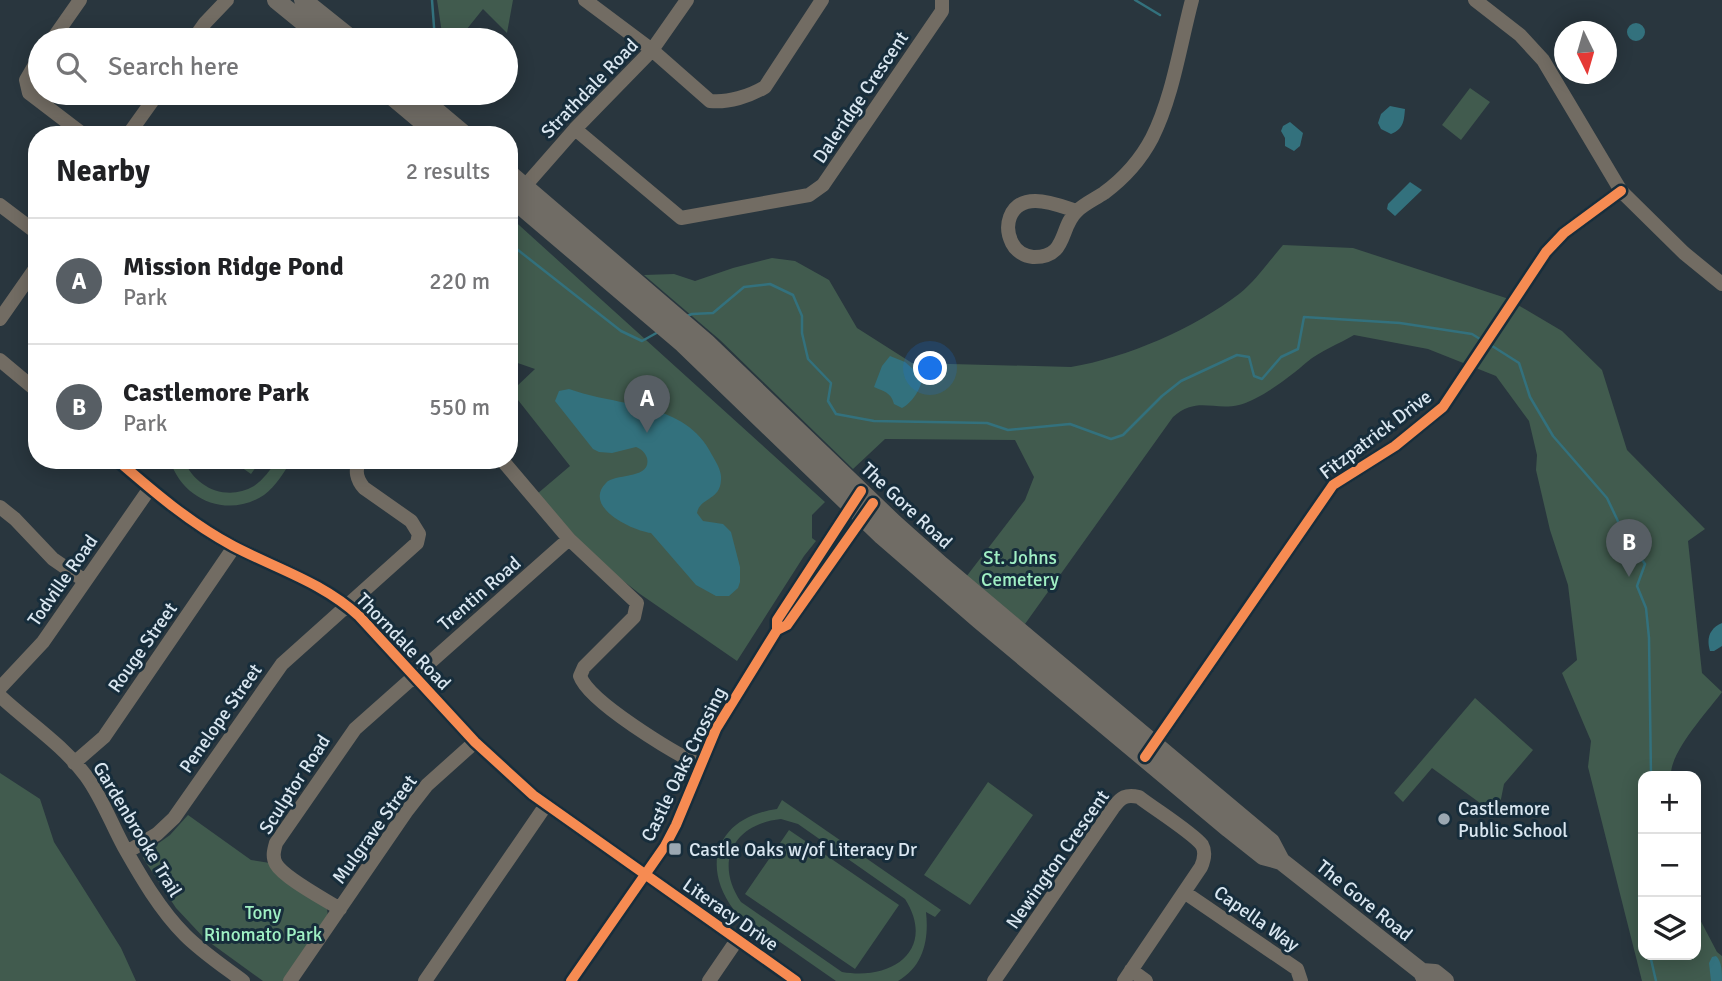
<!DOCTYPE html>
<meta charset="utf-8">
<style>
body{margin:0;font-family:Signika,sans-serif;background:#f6f6f6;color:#202124}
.controls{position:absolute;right:21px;bottom:21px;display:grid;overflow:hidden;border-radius:14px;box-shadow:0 4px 18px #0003}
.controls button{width:63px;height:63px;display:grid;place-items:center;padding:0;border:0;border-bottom:2px solid #e0e0e0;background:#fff;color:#202124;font:35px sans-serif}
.compass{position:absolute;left:1554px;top:21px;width:63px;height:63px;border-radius:50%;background:#fff;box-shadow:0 4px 18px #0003;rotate:175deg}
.you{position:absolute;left:931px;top:369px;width:24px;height:24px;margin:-18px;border:5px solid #fff;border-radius:50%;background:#1a73e8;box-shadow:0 0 0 10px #1a73e833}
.badge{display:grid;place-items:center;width:46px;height:46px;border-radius:50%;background:#575e64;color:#fff;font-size:23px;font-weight:700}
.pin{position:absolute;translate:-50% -58px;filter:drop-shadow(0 2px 4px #0008)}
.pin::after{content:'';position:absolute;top:37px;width:24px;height:21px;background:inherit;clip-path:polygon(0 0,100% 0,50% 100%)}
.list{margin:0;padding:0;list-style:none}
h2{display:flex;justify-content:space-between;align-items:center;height:91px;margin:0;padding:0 28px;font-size:30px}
h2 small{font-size:23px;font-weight:400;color:#757577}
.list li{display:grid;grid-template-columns:46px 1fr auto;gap:21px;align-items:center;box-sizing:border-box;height:126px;padding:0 28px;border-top:2px solid #e0e0e0}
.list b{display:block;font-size:26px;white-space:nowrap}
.list p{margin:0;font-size:23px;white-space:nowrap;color:#757577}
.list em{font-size:23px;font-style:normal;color:#757577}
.icon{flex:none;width:38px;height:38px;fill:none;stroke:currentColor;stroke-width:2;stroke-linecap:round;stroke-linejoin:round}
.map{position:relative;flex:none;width:1722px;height:981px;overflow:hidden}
.search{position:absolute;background:#fff;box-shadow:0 4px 18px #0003;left:28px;top:28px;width:490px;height:77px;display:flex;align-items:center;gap:18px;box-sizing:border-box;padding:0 24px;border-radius:38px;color:#757577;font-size:26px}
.panel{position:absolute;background:#fff;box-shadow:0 4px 18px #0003;left:28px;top:126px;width:490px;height:343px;border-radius:28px}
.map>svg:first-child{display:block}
.green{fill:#415b4e;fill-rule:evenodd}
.water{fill:#33717d}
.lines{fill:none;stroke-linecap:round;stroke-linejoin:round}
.stream{stroke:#33717d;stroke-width:2.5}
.minor{stroke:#726c63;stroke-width:14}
.major{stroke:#706c65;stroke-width:18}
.cycleway-casing{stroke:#172d3b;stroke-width:15}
.cycleway{stroke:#f68b52;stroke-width:10}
.poi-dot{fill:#9ba8b2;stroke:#172d3b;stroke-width:2.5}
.labels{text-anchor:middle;stroke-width:6;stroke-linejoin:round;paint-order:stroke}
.street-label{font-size:19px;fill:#d9e6f0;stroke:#172d3b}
.park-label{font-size:19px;fill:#a0f0c4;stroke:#172d3b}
.poi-label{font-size:19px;fill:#d9e6f0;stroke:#172d3b;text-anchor:start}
</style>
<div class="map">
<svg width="1722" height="981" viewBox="0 0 1722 981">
<rect width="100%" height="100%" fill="#29363e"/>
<path class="green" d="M 437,0 L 513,0 L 507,33 L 483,9 L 458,40 L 443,40 Z
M 1470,88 L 1490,102 L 1461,140 L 1442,125 Z
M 509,216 L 825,502 L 812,515 L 812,538 L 816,541 L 804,556 L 737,661 L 640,594 L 599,562 L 537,494 L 570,466 L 518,400 L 516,387 L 535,369 L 509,360 Z
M 1283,245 L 1353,248 L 1506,298 L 1562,331 L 1602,370 L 1627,450 L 1705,529 L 1688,541 L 1702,673 L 1722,692 C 1708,711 1669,753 1671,776 L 1643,776 L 1643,955 L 1696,955 L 1696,912 L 1717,952 L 1722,956 L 1722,981 L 1642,981 L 1588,767 L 1591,741 L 1562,673 L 1577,660 L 1568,585 L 1550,530 L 1536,470 L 1537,455 L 1529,421 L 1496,376 L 1428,349 L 1354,335 C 1339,344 1320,351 1307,362 C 1291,376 1260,400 1239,405 C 1213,411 1197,396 1173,417 L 1025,624 L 966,577 L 1025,500 L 1034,477 L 1015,440 L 885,439 L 853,469 L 720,340 L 644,275 L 674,274 L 695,281 L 733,268 L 772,258 L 795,261 L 829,280 L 857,328 L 912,363 L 1071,367 C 1126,358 1195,328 1239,294 C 1256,281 1269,261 1283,245 Z
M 170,460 L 184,460 C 195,488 227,502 254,486 C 264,479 270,470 277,460 L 292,460 C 284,472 276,486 264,495 C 228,519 182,500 170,460 Z
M 231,460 L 261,460 L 251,474 Z
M 1475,698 L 1533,750 L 1504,784 L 1501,799 L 1491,811 L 1432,768 L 1403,802 L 1394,793 Z
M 0,773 L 40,799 L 54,842 L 121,948 L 136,981 L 0,981 Z
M 988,782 L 1033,815 L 970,905 L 924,875 Z
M 782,800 L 941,910 L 935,917 L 926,912 C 929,939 924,966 898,981 L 836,981 L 734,910 C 699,863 719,817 777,809 ZM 781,819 L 798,824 L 905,899 C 936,948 895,981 842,972 L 741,902 C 714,862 733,824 781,819 Z
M 188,815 L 251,860 L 270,863 L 327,909 L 328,917 L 284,981 L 263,981 L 205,939 L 176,908 L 143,858 L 145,853 L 170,835 Z
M 789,830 L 899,905 L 855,969 L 745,894 Z"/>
<path class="water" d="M1627 32a9 9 0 1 1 18 0a9 9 0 1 1-18 0Z
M 1390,106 L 1405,109 C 1404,120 1404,129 1391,134 L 1381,129 L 1378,123 L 1381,114 Z
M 1290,122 L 1303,133 L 1300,146 L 1294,151 L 1285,146 L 1285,138 L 1281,131 L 1283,126 Z
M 1410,182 L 1422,190 L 1395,216 L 1387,209 L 1388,204 Z
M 890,356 L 905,362 L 922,377 C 922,388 912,403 902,408 L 894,404 C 891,392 883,391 874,387 L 882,366 Z
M 569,389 C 618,407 686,401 712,455 C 716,462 722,471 721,480 C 720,501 700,497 697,513 L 703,521 L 723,524 L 731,532 L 740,567 L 740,582 L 738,588 L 729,596 L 716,596 L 696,585 L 651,533 C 633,531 582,507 606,483 C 615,473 652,480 647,458 C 645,452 641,449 636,447 L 612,453 L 599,452 L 593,449 L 555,401 L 559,391 Z
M 1722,623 L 1722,646 L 1714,651 L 1710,651 C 1706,638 1710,628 1722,623 Z
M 1716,956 C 1722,961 1722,973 1722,981 L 1711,981 L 1709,963 L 1712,957 Z"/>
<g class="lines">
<path class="stream" d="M 432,0 L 435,40
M 1135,0 L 1160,15
M 435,100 L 436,93
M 509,243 L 621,331 L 642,341 L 660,331
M 687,316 L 692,314 L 713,313 L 744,287 L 770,284 L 793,295 L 802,316 L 802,333 L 808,359 L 831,383 L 828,401 L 836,414 L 874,421 L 987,423 L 1008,430 L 1070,424 L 1111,439 L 1123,435 L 1162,396 L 1181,381 L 1237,355 L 1249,357 L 1254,376 L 1262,379 L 1281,357 L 1298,349 L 1304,317 L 1400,323 L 1472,334 L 1480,339
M 1489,344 L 1519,363 L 1530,397 L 1553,436 L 1607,498 L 1625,536 L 1645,564 L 1637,586 L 1646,608 L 1649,638 L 1651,776
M 1643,877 L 1639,898 L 1643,918
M 1650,955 L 1656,981"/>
<path class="minor" d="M 585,0 L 652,50 L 710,101 C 728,103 750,96 765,87 L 822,0
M 1475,0 L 1520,35 L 1543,60 L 1621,191 L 1684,253 L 1722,284
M 52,40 L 80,0
M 193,40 L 205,23 L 227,0
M 40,56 L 26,80 L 29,93 L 84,135
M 575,129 L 681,218 L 809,195 L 823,185 L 942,11 L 942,0
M 128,135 L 158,93
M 518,194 L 575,129 L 652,50 L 687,0
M 0,205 L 37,233
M 1077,211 C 1057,205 1021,189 1010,217 C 1007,225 1008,235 1012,243 C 1016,251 1024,256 1033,257 C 1068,258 1059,227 1077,211 C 1084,204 1095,199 1104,193 C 1123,179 1141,159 1152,138 C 1173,96 1180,45 1192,0
M 0,319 L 37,266
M 0,360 L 37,391
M 117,460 C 154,492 190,523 233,546 C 277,569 322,582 359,616 L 475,742 L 533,795 L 796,981
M 502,460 L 569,539 L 637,603 L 634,617 L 584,667 L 580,676 C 589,702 674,753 700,765
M 0,507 L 15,519 L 53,559 L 85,581
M 777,630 L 787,625 L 868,510
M 0,688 L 43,642 L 150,488
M 0,696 C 29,723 62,744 86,776 C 102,798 111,823 124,847 C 141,877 160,910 185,935 C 202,952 223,966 243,981
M 1150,750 L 1333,485 L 1395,446 L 1443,407 L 1546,252 L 1564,233 L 1621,191
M 74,763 L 104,737 L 234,547
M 127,852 L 157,834 L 174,818 L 282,664 L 417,543 L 419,534 L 411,521 L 364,488 C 357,480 354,470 360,460
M 1184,892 L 1297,969 L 1301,981
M 340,909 C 326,900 284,878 276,864 C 272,857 274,850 276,843 L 355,729 L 569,539
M 1131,970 L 1146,981
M 290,981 L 406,812 L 427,785 L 475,742
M 425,981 L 546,805
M 571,981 L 665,846 L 676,825 L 716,729 L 777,630 L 777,620 L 855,500
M 709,981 L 737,940
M 994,981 L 1113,808 C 1121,797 1126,794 1139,797 C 1153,808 1193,833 1202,845 C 1206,852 1204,860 1201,867 L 1124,981"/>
<path class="major" d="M 276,0 L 325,40
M 303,0 L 353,40
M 388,93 L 438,135
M 415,93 L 465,135
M 509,173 L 706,342 L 894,523 L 941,565 L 1271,842 L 1281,861 L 1422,972 L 1426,981
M 509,196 L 683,344 L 882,536 L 979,620 L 1229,829 L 1263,856 L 1281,861
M 1422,972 L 1435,973 L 1445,981"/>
<g class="cycleway-casing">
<path id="cycleway" d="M 117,460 C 154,492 190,523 233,546 C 277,569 322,582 359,616 L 475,742 L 533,795 L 796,981
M 777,630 L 787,625 L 873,503
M 1145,757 L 1333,485 L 1395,446 L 1443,407 L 1546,252 L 1564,233 L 1621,191
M 571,981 L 665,846 L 676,825 L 716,729 L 777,630 L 777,620 L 861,491"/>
</g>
<use href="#cycleway" class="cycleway"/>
</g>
<g class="poi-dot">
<circle cx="1444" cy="819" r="7"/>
<rect x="668" y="842" width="14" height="14" rx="3.5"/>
</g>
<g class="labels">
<g class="street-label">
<text transform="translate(589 88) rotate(-46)" y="7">Strathdale Road</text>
<text transform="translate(860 97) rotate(-56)" y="7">Daleridge Crescent</text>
<text transform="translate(1375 434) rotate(-37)" y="7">Fitzpatrick Drive</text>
<text transform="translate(907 505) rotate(43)" y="7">The Gore Road</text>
<text transform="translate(62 580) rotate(-55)" y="7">Todville Road</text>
<text transform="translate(479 593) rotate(-41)" y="7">Trentin Road</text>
<text transform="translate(404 641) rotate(46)" y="7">Thorndale Road</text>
<text transform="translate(142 647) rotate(-55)" y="7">Rouge Street</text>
<text transform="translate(220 718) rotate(-55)" y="7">Penelope Street</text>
<text transform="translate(683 764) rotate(-64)" y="7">Castle Oaks Crossing</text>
<text transform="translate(294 784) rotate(-57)" y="7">Sculptor Road</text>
<text transform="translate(138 829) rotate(59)" y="7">Gardenbrooke Trail</text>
<text transform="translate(374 829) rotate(-54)" y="7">Mulgrave Street</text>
<text transform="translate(1057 859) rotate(-55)" y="7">Newington Crescent</text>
<text transform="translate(1365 900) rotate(39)" y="7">The Gore Road</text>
<text transform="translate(731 914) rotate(35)" y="7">Literacy Drive</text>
<text transform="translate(1257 918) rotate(35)" y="7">Capella Way</text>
</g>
<g class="park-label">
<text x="1020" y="564">St. Johns<tspan x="1020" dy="22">Cemetery</tspan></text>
<text x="263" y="919">Tony<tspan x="263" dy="22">Rinomato Park</tspan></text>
</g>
<g class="poi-label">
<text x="1458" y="815">Castlemore<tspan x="1458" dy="22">Public School</tspan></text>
<text x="689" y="856">Castle Oaks w/of Literacy Dr</text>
</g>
</g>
</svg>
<div class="controls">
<button>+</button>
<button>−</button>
<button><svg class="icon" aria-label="layers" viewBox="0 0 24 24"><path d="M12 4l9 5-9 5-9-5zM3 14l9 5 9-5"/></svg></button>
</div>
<svg class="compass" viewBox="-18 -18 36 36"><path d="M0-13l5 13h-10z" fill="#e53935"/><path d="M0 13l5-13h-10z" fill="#757577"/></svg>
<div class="you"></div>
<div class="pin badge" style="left:647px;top:433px">A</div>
<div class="pin badge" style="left:1629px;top:577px">B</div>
<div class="search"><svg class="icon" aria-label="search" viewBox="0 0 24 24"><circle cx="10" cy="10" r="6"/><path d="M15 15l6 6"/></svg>Search here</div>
<section class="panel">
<h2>Nearby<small>2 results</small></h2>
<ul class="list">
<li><span class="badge">A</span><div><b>Mission Ridge Pond</b><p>Park</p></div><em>220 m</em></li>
<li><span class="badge">B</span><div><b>Castlemore Park</b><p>Park</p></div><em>550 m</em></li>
</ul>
</section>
</div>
